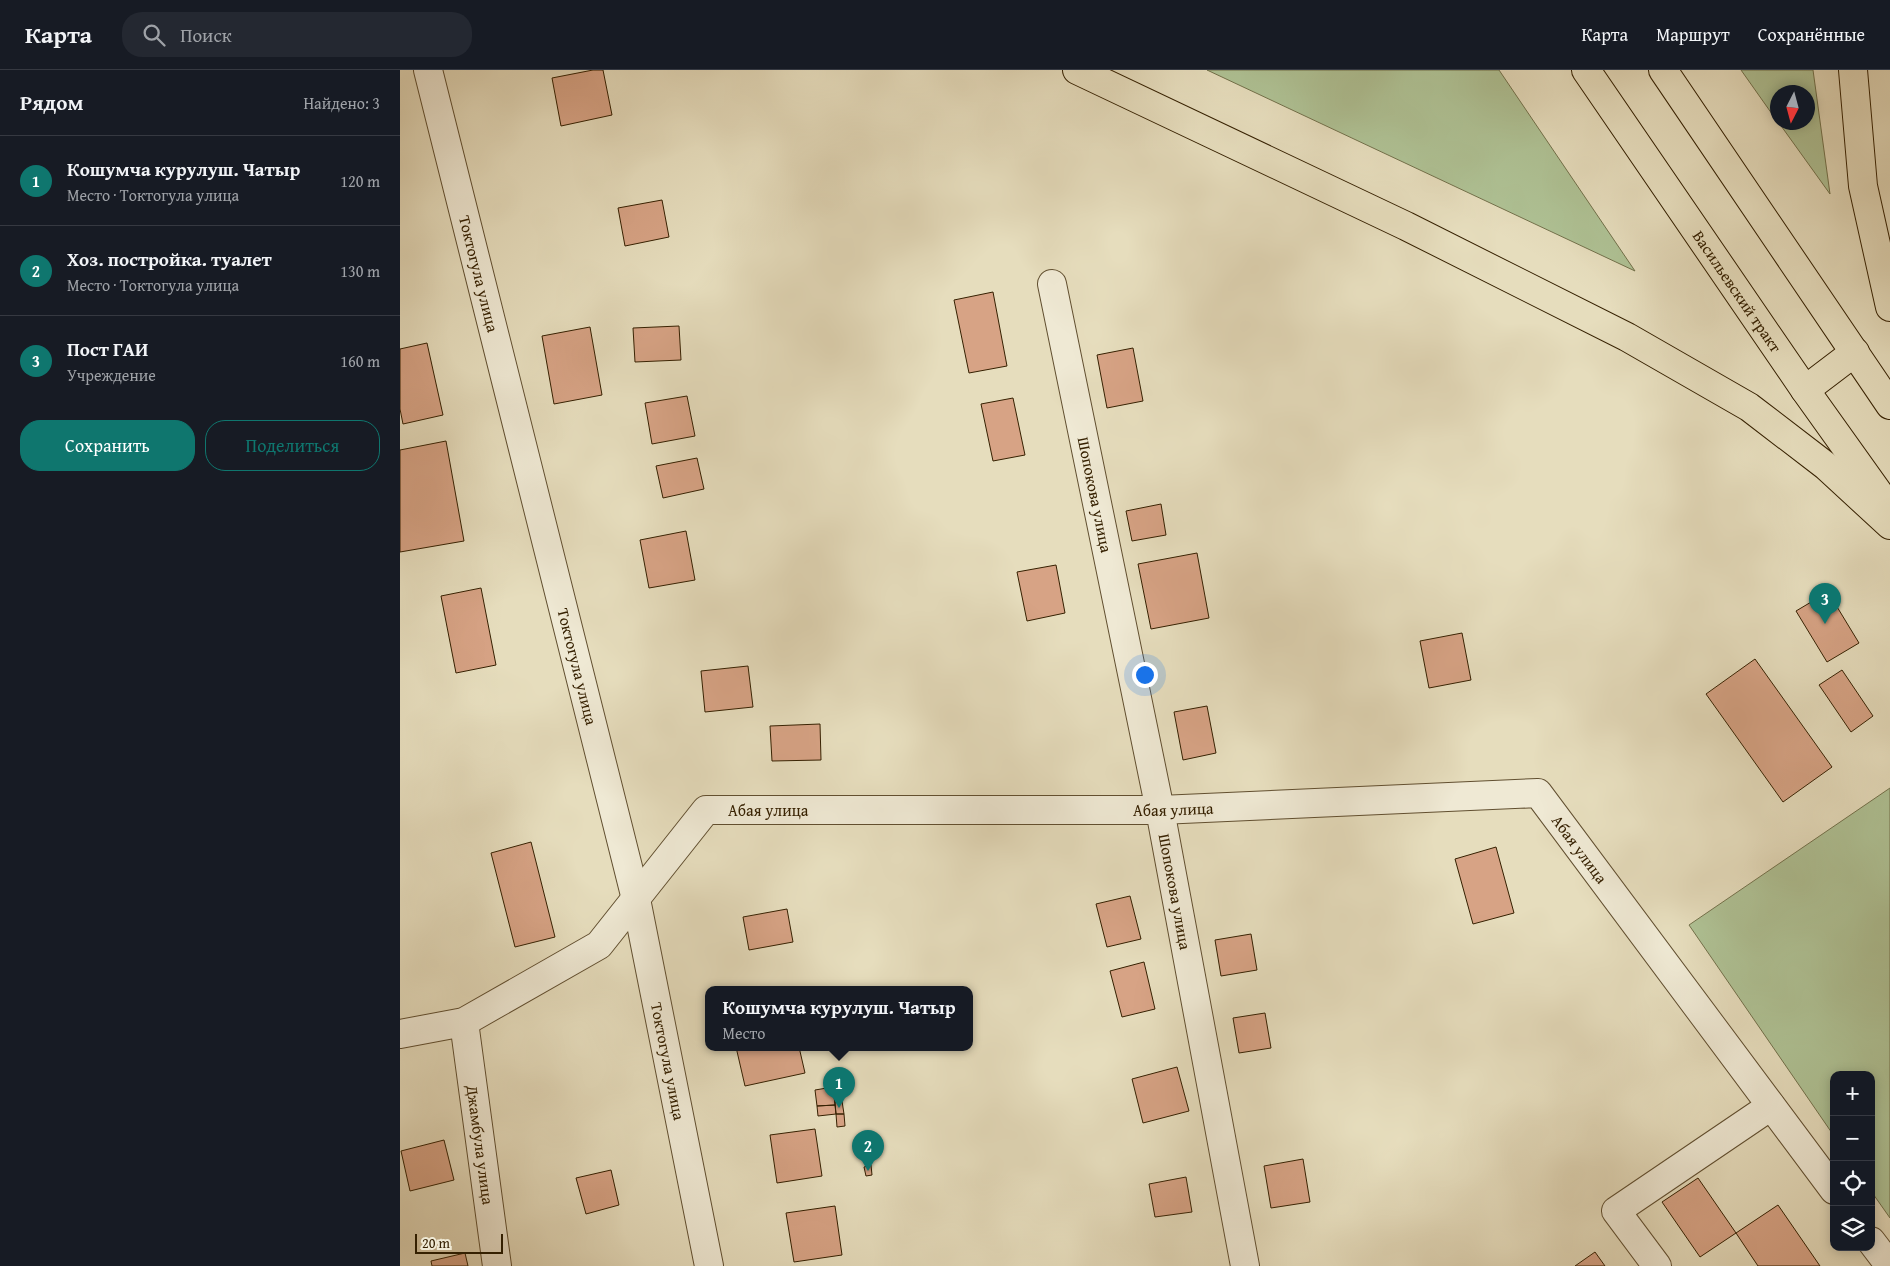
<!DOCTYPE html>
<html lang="ru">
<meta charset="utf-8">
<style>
body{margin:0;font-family:"Gentium Book Plus",serif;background:#242831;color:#f1f3f6}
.controls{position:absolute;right:15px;bottom:15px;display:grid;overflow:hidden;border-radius:10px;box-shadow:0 2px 12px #0003}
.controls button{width:45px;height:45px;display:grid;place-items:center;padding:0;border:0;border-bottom:1px solid #363941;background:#171b24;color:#f1f3f6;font:25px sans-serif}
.compass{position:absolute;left:1370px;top:15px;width:45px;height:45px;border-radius:50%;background:#171b24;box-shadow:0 2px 12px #0003;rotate:186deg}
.scale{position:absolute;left:15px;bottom:12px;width:88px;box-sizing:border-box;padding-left:5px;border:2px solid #352001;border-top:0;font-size:14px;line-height:18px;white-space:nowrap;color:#352001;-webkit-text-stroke:4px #efe9d4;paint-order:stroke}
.you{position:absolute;left:744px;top:604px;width:18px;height:18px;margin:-12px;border:4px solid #fff;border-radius:50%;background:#1a73e8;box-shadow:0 0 0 8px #1a73e833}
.badge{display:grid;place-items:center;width:32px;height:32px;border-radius:50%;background:#0f766e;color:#fff;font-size:16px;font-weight:700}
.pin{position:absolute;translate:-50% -41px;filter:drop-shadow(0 1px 2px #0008)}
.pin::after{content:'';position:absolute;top:26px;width:18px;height:15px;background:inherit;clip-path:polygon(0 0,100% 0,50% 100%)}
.popup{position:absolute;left:305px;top:916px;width:268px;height:65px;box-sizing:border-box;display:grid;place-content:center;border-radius:10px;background:#171b24;filter:drop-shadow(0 1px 4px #0005);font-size:16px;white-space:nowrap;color:#9ea1a6}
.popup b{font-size:19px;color:#f1f3f6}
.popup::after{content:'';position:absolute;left:50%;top:100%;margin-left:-10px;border:10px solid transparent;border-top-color:#171b24}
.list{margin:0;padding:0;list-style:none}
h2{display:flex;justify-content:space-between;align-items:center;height:65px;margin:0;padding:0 20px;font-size:21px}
h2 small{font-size:16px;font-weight:400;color:#9ea1a6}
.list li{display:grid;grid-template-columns:32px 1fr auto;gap:15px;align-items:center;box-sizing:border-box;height:90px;padding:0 20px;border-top:1px solid #363941}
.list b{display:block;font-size:19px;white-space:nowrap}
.list p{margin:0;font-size:16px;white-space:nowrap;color:#9ea1a6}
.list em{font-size:16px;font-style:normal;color:#9ea1a6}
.actions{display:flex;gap:10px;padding:15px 20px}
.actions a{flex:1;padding:11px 0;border:1px solid #0f766e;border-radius:20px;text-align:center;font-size:18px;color:#0f766e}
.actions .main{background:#0f766e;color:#fff}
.icon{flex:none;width:28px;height:28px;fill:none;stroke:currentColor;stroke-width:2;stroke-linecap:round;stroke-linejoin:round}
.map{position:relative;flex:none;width:1490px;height:1196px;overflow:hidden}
header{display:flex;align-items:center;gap:30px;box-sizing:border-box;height:70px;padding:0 25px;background:#171b24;border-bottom:1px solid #363941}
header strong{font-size:24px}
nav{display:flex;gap:28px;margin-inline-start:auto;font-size:18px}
.search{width:350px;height:45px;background:#242831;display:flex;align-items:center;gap:12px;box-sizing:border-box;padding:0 18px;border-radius:20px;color:#9ea1a6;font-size:19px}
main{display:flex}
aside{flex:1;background:#171b24}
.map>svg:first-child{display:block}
.green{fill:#afc295;stroke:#72714b}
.building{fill:#d7a385;stroke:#352001}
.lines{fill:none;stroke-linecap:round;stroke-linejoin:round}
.minor-casing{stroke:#614f30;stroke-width:30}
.tertiary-casing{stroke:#614f30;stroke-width:30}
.primary-casing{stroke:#352001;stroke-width:30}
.trunk-casing{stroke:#352001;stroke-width:30}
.minor{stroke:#efe9d4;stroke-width:28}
.tertiary{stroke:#efe9d4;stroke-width:28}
.primary{stroke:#e6ddbd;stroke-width:28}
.trunk{stroke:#e6ddbd;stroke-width:28}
.labels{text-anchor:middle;stroke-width:4.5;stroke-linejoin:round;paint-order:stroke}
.street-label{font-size:16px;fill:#352001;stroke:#efe9d4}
</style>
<header>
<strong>Карта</strong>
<div class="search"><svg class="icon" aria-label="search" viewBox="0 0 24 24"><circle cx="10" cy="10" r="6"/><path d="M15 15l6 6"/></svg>Поиск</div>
<nav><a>Карта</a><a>Маршрут</a><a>Сохранённые</a></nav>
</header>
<main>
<aside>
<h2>Рядом<small>Найдено: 3</small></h2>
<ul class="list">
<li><span class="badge">1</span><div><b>Кошумча курулуш. Чатыр</b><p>Место · Токтогула улица</p></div><em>120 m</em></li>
<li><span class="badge">2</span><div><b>Хоз. постройка. туалет</b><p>Место · Токтогула улица</p></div><em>130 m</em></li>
<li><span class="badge">3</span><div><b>Пост ГАИ</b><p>Учреждение</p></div><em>160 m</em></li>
</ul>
<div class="actions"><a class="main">Сохранить</a><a>Поделиться</a></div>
</aside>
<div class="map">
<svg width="1490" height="1196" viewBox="0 0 1490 1196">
<rect width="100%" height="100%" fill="#e6ddbd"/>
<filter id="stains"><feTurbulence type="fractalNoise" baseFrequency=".004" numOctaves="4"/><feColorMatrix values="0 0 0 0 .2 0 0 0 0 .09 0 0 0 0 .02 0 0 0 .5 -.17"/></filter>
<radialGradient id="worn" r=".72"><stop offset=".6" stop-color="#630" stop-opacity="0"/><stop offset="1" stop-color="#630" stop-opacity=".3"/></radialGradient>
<path class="green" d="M 807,0 L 1099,0 L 1235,201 Z
M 1341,0 L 1413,0 L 1430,124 L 1379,53 L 1408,52 L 1408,22 L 1378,22 L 1377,51 Z
M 1490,718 L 1490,1148 L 1471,1121 L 1471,1005 L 1434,1005 L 1434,1066 L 1289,855 Z"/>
<path class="building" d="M 193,0 L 203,0 L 212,45 L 161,56 L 152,8 Z
M 262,130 L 269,167 L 225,176 L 218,138 Z
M 593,222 L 607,296 L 569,303 L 554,230 Z
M 279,256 L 281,290 L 235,292 L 233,258 Z
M 190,257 L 202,325 L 154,334 L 142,266 Z
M 27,273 L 43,345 L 3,354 L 0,339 L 0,279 Z
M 733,278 L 743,331 L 707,338 L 697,285 Z
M 287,326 L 295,366 L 252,374 L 245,333 Z
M 613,328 L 625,385 L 593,391 L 581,334 Z
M 46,371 L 64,471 L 0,482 L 0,380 Z
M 297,388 L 304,419 L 263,428 L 256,396 Z
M 761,434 L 766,465 L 732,471 L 726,441 Z
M 286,461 L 295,510 L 249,518 L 240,470 Z
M 797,483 L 809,548 L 751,559 L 738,494 Z
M 656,495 L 665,543 L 627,551 L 617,502 Z
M 81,518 L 96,595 L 56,603 L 41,526 Z
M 1428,522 L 1459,573 L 1427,592 L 1396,541 Z
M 1062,563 L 1071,610 L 1029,618 L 1020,571 Z
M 1355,589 L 1432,697 L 1383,732 L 1306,624 Z
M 348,596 L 353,637 L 305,642 L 301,601 Z
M 1442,600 L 1473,646 L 1451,662 L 1419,615 Z
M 807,636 L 816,683 L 783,690 L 774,642 Z
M 420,654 L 421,690 L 372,691 L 370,656 Z
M 131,772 L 155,867 L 115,877 L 91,783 Z
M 1096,777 L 1114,843 L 1073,854 L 1055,789 Z
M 730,826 L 741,869 L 707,877 L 696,834 Z
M 387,839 L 393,872 L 349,880 L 343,847 Z
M 851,864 L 857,900 L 821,906 L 815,870 Z
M 744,892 L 755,939 L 722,947 L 710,901 Z
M 865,943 L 871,978 L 839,983 L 833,948 Z
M 336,977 L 399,977 L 405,1003 L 345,1016 Z
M 777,997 L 789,1041 L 743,1053 L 732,1009 Z
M 433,1017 L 435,1035 L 417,1036 L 415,1020 Z
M 442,1031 L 444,1044 L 436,1044 L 435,1032 Z
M 435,1035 L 436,1044 L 418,1046 L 417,1036 Z
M 436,1044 L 444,1044 L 445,1056 L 437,1057 Z
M 415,1059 L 422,1106 L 377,1113 L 370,1065 Z
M 44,1070 L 54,1110 L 10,1121 L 1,1081 Z
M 903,1089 L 910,1132 L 871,1138 L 864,1096 Z
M 471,1095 L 472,1105 L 466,1106 L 464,1097 Z
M 211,1100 L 219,1135 L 186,1144 L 176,1108 Z
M 786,1107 L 792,1142 L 755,1147 L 749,1114 Z
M 1298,1108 L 1336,1163 L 1300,1187 L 1262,1132 Z
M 1378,1135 L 1420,1196 L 1358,1196 L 1336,1163 Z
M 435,1136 L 442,1185 L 394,1192 L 386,1143 Z
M 1195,1182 L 1205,1196 L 1175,1196 Z
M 65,1183 L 68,1196 L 32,1196 L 31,1191 Z"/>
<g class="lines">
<g class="minor-casing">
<g id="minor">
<path id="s1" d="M 28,0 L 236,829 L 309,1196"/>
<path id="s2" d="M 652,214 L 760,740 L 845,1196"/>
<path id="s3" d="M 64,952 L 97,1196"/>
<path d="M 1257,1196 L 1216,1141 L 1371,1036"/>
</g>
</g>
<g class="tertiary-casing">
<g id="tertiary">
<path id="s4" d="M 0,964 L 64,952 L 199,875 L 306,740 L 760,740 L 1138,723 L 1434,1120"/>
<path d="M 1471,1171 L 1490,1196"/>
</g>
</g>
<g class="primary-casing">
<g id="primary">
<path id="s5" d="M 1186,0 L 1405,320 L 1490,439"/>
<path d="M 1263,0 L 1490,335"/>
<path d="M 1405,320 L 1455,282"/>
</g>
</g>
<g class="trunk-casing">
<path id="trunk" d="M 677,0 L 1006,156 L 1227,267 L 1349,337 L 1426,396 L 1490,455
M 1453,0 L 1463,116 L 1490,237"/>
</g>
<use href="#minor" class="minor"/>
<use href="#tertiary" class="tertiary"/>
<use href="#primary" class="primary"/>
<use href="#trunk" class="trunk"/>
</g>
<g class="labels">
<g class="street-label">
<text dy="6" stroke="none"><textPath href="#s1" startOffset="210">Токтогула улица</textPath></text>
<text dy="6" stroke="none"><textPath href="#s5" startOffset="268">Васильевский тракт</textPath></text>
<text dy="6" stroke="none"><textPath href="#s2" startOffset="215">Шопокова улица</textPath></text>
<text dy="6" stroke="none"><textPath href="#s1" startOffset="615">Токтогула улица</textPath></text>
<text dy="6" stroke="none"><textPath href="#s4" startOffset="860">Абая улица</textPath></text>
<text dy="6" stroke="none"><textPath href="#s4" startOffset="455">Абая улица</textPath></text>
<text dy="6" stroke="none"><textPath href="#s4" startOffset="1295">Абая улица</textPath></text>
<text dy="6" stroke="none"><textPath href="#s2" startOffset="620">Шопокова улица</textPath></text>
<text dy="6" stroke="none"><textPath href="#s1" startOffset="1020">Токтогула улица</textPath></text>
<text dy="6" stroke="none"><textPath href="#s3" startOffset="124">Джамбула улица</textPath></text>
</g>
</g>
<rect width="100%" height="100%" filter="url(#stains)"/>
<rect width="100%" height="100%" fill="url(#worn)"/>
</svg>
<div class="controls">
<button>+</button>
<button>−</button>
<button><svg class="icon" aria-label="locate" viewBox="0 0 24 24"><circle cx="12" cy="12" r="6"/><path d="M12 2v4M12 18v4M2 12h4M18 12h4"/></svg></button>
<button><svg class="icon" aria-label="layers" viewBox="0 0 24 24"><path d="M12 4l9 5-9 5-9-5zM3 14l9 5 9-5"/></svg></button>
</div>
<svg class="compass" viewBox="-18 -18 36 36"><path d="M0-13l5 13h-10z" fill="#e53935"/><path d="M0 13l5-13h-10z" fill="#9ea1a6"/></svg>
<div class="scale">20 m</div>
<div class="you"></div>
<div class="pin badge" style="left:439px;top:1038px">1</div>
<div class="popup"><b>Кошумча курулуш. Чатыр</b>Место</div>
<div class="pin badge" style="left:468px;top:1101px">2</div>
<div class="pin badge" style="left:1425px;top:554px">3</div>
</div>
</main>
